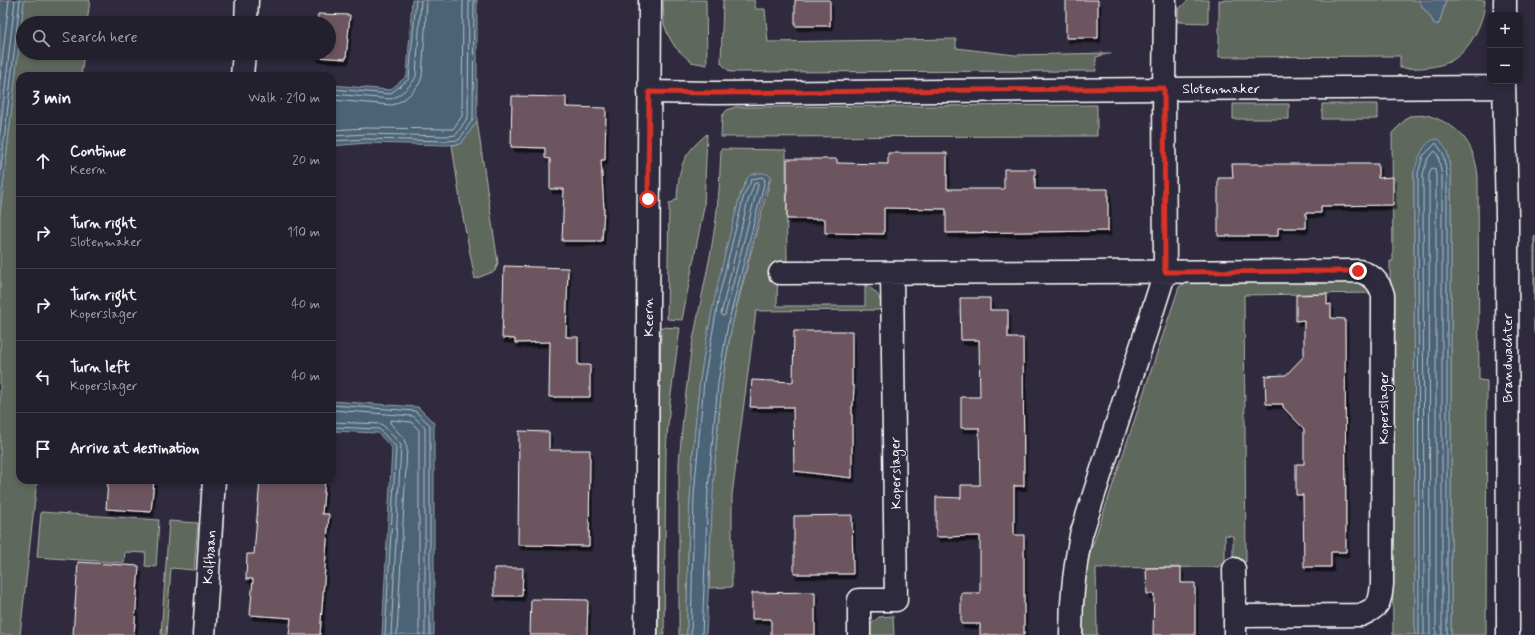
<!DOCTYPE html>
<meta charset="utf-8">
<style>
body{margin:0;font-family:Mynerve,sans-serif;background:#2f2d3a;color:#f1f3f6}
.controls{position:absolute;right:12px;top:12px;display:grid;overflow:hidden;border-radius:8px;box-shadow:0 2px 6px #0003}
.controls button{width:36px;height:36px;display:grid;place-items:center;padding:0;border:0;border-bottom:1px solid #403e4a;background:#23202e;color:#f1f3f6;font:20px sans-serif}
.stop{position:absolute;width:12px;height:12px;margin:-9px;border:3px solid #d93025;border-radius:50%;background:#fff}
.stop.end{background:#d93025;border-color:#fff;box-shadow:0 1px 4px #0008}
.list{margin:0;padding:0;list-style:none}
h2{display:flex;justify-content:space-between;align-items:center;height:52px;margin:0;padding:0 16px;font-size:17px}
h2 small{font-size:13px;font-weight:400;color:#a3a3aa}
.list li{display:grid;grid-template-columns:26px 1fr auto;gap:12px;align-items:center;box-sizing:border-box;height:72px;padding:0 16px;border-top:1px solid #403e4a}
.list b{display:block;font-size:15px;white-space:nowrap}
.list p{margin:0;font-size:13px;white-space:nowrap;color:#a3a3aa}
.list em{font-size:13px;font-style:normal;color:#a3a3aa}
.icon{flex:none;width:22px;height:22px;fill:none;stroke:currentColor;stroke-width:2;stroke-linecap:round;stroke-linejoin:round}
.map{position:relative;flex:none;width:1535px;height:635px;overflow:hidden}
.search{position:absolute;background:#23202e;box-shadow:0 2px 6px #0003;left:16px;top:16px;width:320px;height:44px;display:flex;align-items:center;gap:10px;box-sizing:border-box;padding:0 14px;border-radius:22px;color:#a3a3aa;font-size:15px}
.panel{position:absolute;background:#23202e;box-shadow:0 2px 6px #0003;left:16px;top:72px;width:320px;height:412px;border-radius:12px}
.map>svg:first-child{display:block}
.green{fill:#5f675b;stroke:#afb3ad}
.water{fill:#4b6376;stroke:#93a1ad}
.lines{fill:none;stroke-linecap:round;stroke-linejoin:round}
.shore{stroke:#b7c1c8;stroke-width:1}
.building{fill:#6c545e;stroke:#fff;filter:url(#shadow)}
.minor-casing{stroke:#fff;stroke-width:25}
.tertiary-casing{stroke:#fff;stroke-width:25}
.minor{stroke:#2f2a3d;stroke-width:22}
.tertiary{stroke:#2f2a3d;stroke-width:22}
.route{stroke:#d93025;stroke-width:5}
.labels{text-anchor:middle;stroke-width:3;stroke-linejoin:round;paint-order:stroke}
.street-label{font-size:14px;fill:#fff;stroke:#2f2a3d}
</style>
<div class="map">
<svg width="1535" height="635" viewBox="0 0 1535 635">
<defs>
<filter id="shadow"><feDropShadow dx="2.5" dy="4.5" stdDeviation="0" flood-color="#0009"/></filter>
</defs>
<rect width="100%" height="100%" fill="#2f2a3d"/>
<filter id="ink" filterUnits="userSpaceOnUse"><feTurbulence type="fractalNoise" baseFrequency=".025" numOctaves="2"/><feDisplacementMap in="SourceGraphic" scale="8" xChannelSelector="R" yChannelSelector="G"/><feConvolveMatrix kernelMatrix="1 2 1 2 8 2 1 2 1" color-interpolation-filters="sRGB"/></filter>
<g filter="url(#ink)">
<path class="green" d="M 24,0 L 90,0 L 87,23 L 23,23 L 23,53 L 84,53 L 81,76 L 20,76 L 20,480 L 37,480 L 20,635 L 0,635 L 0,213 Z
M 663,0 L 706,0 L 707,65 L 691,62 L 675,47 L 668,35 L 664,24 Z
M 723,0 L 754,0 L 756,9 L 765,9 L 768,42 L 956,39 L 956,48 L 1015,55 L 1111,53 L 1096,57 L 1096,71 L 730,72 L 721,63 Z
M 1188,0 L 1208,0 L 1208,23 L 1178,22 L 1178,10 Z
M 1219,0 L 1419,0 C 1423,11 1431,14 1434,24 L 1439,24 L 1446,0 L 1485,0 C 1485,21 1469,53 1449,62 C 1436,68 1415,69 1400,68 L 1400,56 L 1219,57 Z
M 1233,104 L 1289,104 L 1289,119 L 1233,119 Z
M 1322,104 L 1378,104 L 1378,119 L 1322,119 Z
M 1097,105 L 1097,136 L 721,137 L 722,116 L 727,110 L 735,107 Z
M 1427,115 C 1459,125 1474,142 1478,176 L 1479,380 L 1487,381 L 1486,635 L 1451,635 L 1451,175 L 1447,151 L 1414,172 L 1415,635 L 1393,635 L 1390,261 L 1393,261 L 1392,133 L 1409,116 Z
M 477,121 L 498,263 L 495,271 L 475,279 L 461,207 L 452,145 L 461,144 Z
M 707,134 L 704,207 L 682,320 L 667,319 L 669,204 L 677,199 C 679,166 682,155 707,134 Z
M 721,149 L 786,150 L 787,262 L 778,262 L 777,306 L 865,306 L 865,285 C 878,292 880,296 882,310 L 756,311 L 732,495 L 732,587 L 709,588 L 712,491 L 722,384 L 732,325 L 771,176 L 759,174 L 747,179 L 741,193 C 725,255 709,317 700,380 C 690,464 687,550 687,635 L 679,635 L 679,463 L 683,417 L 691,350 L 711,251 L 716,219 L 719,190 Z
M 1535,236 L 1535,334 L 1534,331 L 1534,238 Z
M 1357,282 L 1366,286 L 1370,293 L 1244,295 L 1246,562 L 1233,561 L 1233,536 L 1225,535 L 1225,562 L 1218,567 L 1096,568 L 1097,635 L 1083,635 C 1083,607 1084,580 1090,553 L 1179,287 L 1183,284 L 1189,283 Z
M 661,327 L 680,328 L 670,402 L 666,450 L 664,635 L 658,635 L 659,420 Z
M 41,512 L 159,520 L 156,567 L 145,566 L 146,553 L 125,552 L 124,563 L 37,557 Z
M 169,521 L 198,523 L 194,570 L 171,568 L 166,635 L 161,635 Z
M 893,616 L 894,635 L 869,635 L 869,626 L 879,617 Z"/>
<path class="water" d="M 0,0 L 24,0 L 0,213 Z
M 412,0 L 477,0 L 477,121 L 461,144 L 446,145 L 367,143 L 332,146 L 332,85 L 390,90 L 407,76 Z
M 1419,0 L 1446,0 L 1439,24 L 1434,24 C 1431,14 1423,11 1419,0 Z
M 1436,139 L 1440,140 L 1447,151 L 1451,175 L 1451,635 L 1415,635 L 1414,172 C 1418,161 1422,142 1436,139 Z
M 758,173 L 765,173 L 771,176 L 764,195 C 749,258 730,320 722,384 C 712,468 711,551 706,635 L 687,635 C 687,550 690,464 700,380 C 709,317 724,254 741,193 L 747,179 L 750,175 Z
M 332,401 L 418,407 L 434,423 L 434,635 L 382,635 L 392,448 L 378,433 L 332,431 Z"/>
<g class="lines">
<path class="shore" d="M 0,79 L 9,0
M 332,89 L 390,94 L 409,79 L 416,0
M 332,94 L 391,99 C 399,96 413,85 416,76 L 421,0
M 332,100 L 392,105 C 403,102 419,89 422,77 L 427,0
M 332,130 L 366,128 L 453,129 L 462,116 L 463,0
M 0,133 L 15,0
M 332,136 L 366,134 L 446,136 L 456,135 L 468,117 L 469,0
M 332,141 L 366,139 L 446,141 L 459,140 L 473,119 L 474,0
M 0,177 L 20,0
M 757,183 L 758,185 L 725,315 L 723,316 L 721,314 L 747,204 L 754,184 Z
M 332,405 L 415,411 L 430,425 L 430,635
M 332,410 L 413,416 L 425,427 L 425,635
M 332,422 L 381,424 L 385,427 L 401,445 L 391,635
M 332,427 L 379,429 L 396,447 L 385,635
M 397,635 L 407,448 L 404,439 L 390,423 L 391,420 L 411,422 L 419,430 L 419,635
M 691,635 L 694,495 L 704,381 L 719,296 L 744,195 L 752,179 L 762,177 L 765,180 L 728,324 L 718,383 L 708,490 L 702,635
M 1419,635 L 1418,173 L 1423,156 L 1436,143 L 1443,153 L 1447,175 L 1447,635
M 1424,635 L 1423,174 L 1428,158 L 1435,151 L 1438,155 L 1442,176 L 1442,635
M 1430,635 L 1429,175 L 1431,169 L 1433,168 L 1435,169 L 1436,176 L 1436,635"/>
</g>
<path class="building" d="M 795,0 L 830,0 L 830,26 L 795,26 Z
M 1066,0 L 1098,0 L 1098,38 L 1066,38 Z
M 318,14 L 350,15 L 346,59 L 315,57 L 316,53 L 329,53 L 329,23 L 317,23 Z
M 512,96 L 566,97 L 566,107 L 606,108 L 605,160 L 601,160 L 604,209 L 602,241 L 562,241 L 564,189 L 550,189 L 550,159 L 545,158 L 545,148 L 511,147 Z
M 888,153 L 947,153 L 947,189 L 1004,189 L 1004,169 L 1035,169 L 1035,189 L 1108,189 L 1108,231 L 946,233 L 946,209 L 884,208 L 884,234 L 825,233 L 825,219 L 787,219 L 787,159 L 837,159 L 837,163 L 888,164 Z
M 1232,164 L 1378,164 L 1378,178 L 1393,177 L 1393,205 L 1321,206 L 1321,213 L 1306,213 L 1306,228 L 1278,228 L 1278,236 L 1218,236 L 1218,178 L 1233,178 Z
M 504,266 L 568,268 L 566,337 L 578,337 L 578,365 L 590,365 L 590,397 L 549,397 L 550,342 L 515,343 L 515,339 L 502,338 Z
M 1327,294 L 1327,305 L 1331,304 L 1331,318 L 1345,319 L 1346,552 L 1331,552 L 1331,567 L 1304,567 L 1303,495 L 1296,495 L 1296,464 L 1304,464 L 1304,429 L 1283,407 L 1283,404 L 1266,404 L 1265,376 L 1286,375 L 1304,356 L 1304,320 L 1296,321 L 1296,295 Z
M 960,298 L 990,298 L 990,310 L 1008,310 L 1008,338 L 1023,338 L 1024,486 L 1014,486 L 1014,535 L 1024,535 L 1024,635 L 980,635 L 980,624 L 961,624 L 961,593 L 980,593 L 980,536 L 936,537 L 936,497 L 961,498 L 961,485 L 980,485 L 979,428 L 961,428 L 961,397 L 980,397 L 979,340 L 961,340 Z
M 794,331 L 852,331 L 852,386 L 854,386 L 853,406 L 852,406 L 852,478 L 794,471 L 793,407 L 750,407 L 752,380 L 793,382 Z
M 519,431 L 549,432 L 549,450 L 590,450 L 589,546 L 518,545 Z
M 108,480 L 154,480 L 151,512 L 106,509 Z
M 260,480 L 325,480 L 322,514 L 329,514 L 320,635 L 289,635 L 291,618 L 250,615 L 253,579 L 246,579 L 247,554 L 254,554 Z
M 852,515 L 853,574 L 794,574 L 794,516 Z
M 78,562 L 139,566 L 134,635 L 73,635 Z
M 494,568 L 523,568 L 522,596 L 494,596 Z
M 1146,568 L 1181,568 L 1181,583 L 1195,583 L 1195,635 L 1153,635 L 1154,594 L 1147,594 Z
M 815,592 L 815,635 L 771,635 L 771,619 L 752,619 L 752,593 Z
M 531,599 L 588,600 L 587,635 L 530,635 Z"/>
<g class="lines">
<g class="minor-casing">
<path id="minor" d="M 246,23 L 247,0
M 242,76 L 244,53
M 780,273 L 1359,271 C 1372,275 1379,281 1383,295 L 1382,584 C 1380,604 1379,607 1361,615 L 1235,616 L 1235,635
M 1234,569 L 1235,616
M 204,635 L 214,480
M 859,635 L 859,600 L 896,600 L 892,273
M 1071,635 C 1071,601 1074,568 1081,535 L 1165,272 L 1164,89 L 1165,0"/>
</g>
<g class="tertiary-casing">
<path id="tertiary" d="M 1505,15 L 1505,0
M 1504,81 L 1507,216 L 1508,635
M 649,92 L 716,93 L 1164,89 L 1504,87
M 646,635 L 650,0"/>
</g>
<use href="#minor" class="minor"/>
<use href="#tertiary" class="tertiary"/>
</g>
</g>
<g class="lines" filter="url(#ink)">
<path class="route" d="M 648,199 L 649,92 L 716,93 L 1164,88 L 1165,272 L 1358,271"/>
</g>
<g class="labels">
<g class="street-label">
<text x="1221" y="93">Slotenmaker</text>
<text transform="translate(648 317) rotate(-90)" y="5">Keern</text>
<text transform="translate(1507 358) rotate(-90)" y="5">Brandwachter</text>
<text transform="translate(1383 408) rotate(-90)" y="5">Koperslager</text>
<text transform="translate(895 473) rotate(-91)" y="5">Koperslager</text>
<text transform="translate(209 557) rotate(-86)" y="5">Kolfbaan</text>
</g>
</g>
</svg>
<div class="controls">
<button>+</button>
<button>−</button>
</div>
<div class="stop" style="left:648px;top:199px"></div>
<div class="stop end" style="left:1358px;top:271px"></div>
<div class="search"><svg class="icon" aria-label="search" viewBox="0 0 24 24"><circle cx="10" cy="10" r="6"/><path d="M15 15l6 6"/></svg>Search here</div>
<section class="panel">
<h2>3 min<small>Walk · 210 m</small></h2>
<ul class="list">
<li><svg class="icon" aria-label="ahead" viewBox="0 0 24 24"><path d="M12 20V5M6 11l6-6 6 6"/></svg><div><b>Continue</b><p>Keern</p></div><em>20 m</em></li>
<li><svg class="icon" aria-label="right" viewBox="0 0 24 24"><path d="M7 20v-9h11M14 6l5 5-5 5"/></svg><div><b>Turn right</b><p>Slotenmaker</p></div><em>110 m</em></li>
<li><svg class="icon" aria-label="right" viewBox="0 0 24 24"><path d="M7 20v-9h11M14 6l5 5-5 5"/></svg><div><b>Turn right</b><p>Koperslager</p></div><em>40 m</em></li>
<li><svg class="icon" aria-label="left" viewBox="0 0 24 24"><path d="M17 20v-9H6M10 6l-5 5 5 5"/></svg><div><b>Turn left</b><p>Koperslager</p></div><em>40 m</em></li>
<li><svg class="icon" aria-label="arrive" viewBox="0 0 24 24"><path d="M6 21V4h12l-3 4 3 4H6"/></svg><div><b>Arrive at destination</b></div></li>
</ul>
</section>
</div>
